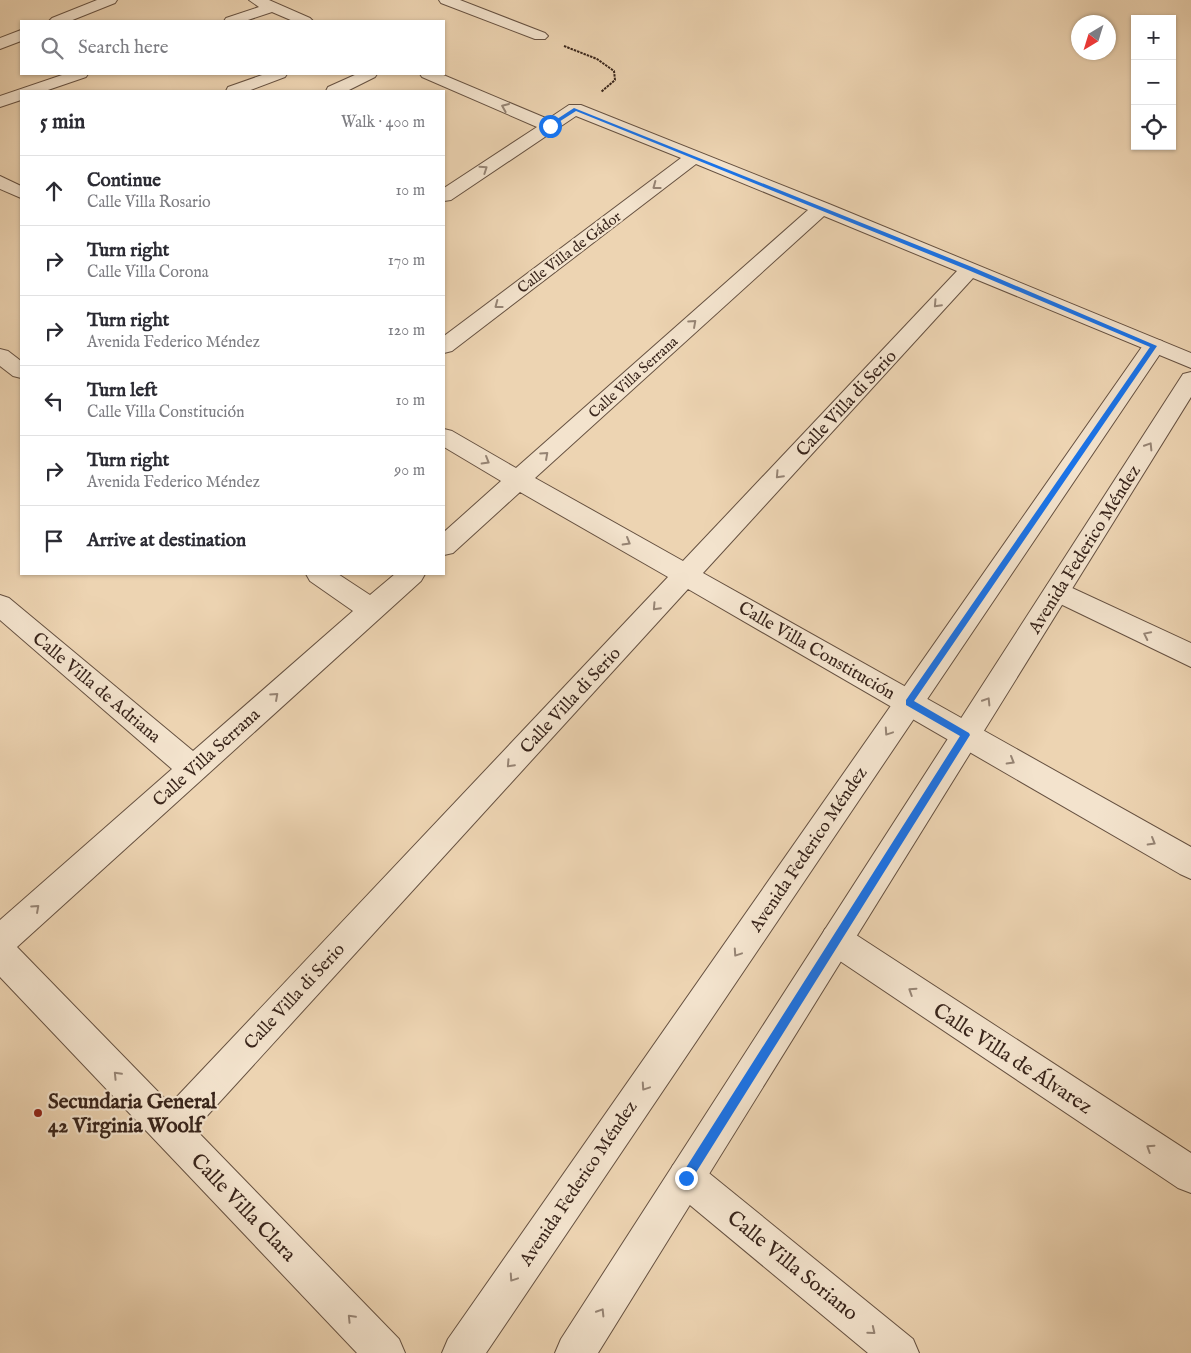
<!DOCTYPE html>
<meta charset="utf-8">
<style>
body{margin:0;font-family:"IM FELL English",serif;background:#f2f2f3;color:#2b2b33}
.controls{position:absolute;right:15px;top:15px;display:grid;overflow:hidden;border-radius:0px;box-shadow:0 1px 4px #0004}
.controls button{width:45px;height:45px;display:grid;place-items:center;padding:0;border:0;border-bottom:1px solid #e1e1e2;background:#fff;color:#2b2b33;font:25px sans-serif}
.compass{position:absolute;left:1071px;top:15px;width:45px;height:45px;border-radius:50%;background:#fff;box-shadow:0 1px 4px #0004;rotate:218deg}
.stop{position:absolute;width:15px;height:15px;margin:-11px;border:4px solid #1a73e8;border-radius:50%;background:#fff}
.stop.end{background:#1a73e8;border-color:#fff;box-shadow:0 1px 5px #0008}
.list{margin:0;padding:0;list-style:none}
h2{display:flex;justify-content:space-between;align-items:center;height:65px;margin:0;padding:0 20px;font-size:21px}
h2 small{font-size:16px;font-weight:400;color:#7c7c81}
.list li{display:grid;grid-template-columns:32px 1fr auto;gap:15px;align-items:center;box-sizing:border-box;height:70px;padding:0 20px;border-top:1px solid #e1e1e2}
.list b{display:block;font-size:19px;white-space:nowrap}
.list p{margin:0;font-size:16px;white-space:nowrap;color:#7c7c81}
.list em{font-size:16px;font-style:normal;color:#7c7c81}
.icon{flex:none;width:28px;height:28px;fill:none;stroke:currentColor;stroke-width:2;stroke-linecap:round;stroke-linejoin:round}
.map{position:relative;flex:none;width:1191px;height:1353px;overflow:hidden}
.search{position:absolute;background:#fff;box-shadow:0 1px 4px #0004;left:20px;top:20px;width:425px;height:55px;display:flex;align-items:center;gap:12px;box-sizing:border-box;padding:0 18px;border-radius:0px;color:#7c7c81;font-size:19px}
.panel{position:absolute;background:#fff;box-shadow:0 1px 4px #0004;left:20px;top:90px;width:425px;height:485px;border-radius:0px}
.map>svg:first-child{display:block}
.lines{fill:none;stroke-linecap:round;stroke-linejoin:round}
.minor-casing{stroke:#665141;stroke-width:2}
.tertiary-casing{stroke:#665141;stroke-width:2}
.path{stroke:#39251b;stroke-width:2;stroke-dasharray:2.5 1;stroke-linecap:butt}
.minor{fill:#f3e3cd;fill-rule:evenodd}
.tertiary{fill:#f3e3cd;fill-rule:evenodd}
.oneway{stroke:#968474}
.route{fill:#1a73e8}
.poi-dot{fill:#8f2418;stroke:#f3e3cd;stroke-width:2}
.labels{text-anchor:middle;stroke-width:4.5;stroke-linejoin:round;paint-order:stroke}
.far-street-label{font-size:15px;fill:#39251b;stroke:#f3e3cd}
.street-label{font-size:18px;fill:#39251b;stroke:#f3e3cd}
.near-street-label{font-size:21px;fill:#39251b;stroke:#f3e3cd}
.near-poi-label{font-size:21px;font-weight:bold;fill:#39251b;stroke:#f3e3cd;text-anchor:start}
</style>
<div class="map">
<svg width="1191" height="1353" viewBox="0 0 1191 1353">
<rect width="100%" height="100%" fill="#edd4b2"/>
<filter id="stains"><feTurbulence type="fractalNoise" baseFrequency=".004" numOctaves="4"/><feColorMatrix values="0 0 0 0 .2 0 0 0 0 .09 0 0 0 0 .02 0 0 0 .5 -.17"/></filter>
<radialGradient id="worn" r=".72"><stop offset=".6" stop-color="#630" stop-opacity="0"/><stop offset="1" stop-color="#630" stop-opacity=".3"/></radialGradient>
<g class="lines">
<g class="minor-casing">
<path id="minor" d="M 249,0 L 269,0 L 310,18 L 313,21 L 293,21 L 272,12 L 245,21 L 224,21 L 226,18 L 259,7 Z
M 439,0 L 460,0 L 545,33 L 548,36 L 545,39 L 535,39 L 441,3 Z
M 65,74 L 88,74 L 86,77 L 45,91 L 21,91 L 21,100 L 0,107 L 0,96 Z
M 265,74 L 287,74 L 285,77 L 248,91 L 226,91 L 228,87 Z
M 357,74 L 377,74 L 375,77 L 347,91 L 326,91 L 328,87 Z
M 420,74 L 441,74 L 548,119 L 569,105 L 581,105 L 829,204 L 1191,353 L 1191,368 L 973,278 L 703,573 L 1191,847 L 1191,879 L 1180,874 L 688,589 L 195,1129 L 399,1339 L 405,1353 L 357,1353 L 0,977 L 0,920 L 172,769 L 0,620 L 0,595 L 9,598 L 193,751 L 353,611 L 310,581 L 306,574 L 338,574 L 370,595 L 395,574 L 425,574 L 421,581 L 17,947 L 170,1104 L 668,577 L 520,492 L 453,553 L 444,555 L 444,532 L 501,481 L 444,447 L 444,429 L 452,431 L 516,468 L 808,210 L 696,164 L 452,351 L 444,353 L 444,336 L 681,158 L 576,116 L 451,200 L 444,201 L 444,188 L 537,127 L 422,77 ZM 824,216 L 957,271 L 683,561 L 535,478 Z
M 0,176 L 21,186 L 21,198 L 0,189 Z
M 0,349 L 8,351 L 21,361 L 21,378 L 13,376 L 0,366 Z
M 1057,581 L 1191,643 L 1191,667 L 1048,598 L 1044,591 L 1048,584 Z
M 836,924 L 847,929 L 1191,1153 L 1191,1193 L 1178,1188 L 825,951 L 820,940 L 825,929 Z
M 686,1160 L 699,1165 L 913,1339 L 919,1353 L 868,1353 L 673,1191 L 668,1178 L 673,1165 Z"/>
</g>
<g class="tertiary-casing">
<path id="tertiary" d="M 97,0 L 117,0 L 115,3 L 70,21 L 49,21 L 52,18 Z
M 21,30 L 21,41 L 0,49 L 0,38 Z
M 1154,339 L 1162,341 L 1165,346 L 1162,351 L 486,1353 L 442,1353 L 448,1339 L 1146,341 Z
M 1191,372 L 1191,397 L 598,1353 L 555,1353 L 561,1339 L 1183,374 Z"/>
</g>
<path class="path" d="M 564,46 L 597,59 L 614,71 L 615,80 L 601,92"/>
<use href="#minor" class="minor"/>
<use href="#tertiary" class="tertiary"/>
</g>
<defs><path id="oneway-chevron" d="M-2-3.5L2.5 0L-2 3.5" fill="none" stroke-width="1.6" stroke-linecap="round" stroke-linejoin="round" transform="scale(1.25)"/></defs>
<g class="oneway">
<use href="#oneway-chevron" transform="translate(505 107) rotate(-157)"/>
<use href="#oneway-chevron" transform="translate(484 169) rotate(-34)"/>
<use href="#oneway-chevron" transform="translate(656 186) rotate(143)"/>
<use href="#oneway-chevron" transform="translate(937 304) rotate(133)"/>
<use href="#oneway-chevron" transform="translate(498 305) rotate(143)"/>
<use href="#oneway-chevron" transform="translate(693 323) rotate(-42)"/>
<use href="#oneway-chevron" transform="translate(1149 446) rotate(-58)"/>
<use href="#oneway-chevron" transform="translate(545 455) rotate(-42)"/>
<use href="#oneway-chevron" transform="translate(486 461) rotate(30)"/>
<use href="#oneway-chevron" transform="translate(779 475) rotate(133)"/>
<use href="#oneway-chevron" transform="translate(627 542) rotate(30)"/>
<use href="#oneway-chevron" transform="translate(656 607) rotate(133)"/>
<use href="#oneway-chevron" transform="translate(1147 635) rotate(-154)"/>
<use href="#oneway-chevron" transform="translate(275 696) rotate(-42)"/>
<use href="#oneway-chevron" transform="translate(987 701) rotate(-58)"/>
<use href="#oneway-chevron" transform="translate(888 732) rotate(124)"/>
<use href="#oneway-chevron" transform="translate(1011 761) rotate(30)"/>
<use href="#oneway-chevron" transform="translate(510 764) rotate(133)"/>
<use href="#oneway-chevron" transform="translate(1152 842) rotate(30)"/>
<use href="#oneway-chevron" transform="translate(36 908) rotate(-42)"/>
<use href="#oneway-chevron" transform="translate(737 953) rotate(124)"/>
<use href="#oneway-chevron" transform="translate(912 991) rotate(-147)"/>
<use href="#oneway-chevron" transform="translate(117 1075) rotate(-134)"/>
<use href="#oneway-chevron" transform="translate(645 1087) rotate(124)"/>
<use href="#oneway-chevron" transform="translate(1150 1148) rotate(-147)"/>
<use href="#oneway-chevron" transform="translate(513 1278) rotate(124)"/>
<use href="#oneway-chevron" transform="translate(601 1312) rotate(-58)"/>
<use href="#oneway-chevron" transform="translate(351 1318) rotate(-134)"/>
<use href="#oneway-chevron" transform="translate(872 1331) rotate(39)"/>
</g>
<path class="route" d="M 574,108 L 972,267 L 1157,346 L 914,701 L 969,733 L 970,735 L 690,1182 L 686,1183 L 682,1182 L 681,1178 L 682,1174 L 960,736 L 906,705 L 906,700 L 1150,347 L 968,270 L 576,111 L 551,127 L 548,127 L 548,125 Z"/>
<circle class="poi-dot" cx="38" cy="1113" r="5"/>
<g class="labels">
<g class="far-street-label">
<text transform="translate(569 252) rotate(-37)" y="5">Calle Villa de Gádor</text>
<text transform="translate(633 377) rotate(-42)" y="5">Calle Villa Serrana</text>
</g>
<g class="street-label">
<text transform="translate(846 403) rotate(-47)" y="6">Calle Villa di Serio</text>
<text transform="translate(1084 549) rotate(-58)" y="6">Avenida Federico Méndez</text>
<text transform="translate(817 650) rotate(30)" y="6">Calle Villa Constitución</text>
<text transform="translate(97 687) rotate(40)" y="6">Calle Villa de Adriana</text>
<text transform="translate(570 700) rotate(-47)" y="6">Calle Villa di Serio</text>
<text transform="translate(206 757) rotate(-42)" y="6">Calle Villa Serrana</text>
<text transform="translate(808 849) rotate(-56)" y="6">Avenida Federico Méndez</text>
<text transform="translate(294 996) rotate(-47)" y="6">Calle Villa di Serio</text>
<text transform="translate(578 1183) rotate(-56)" y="6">Avenida Federico Méndez</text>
</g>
<g class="near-street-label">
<text transform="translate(1013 1058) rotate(33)" y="7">Calle Villa de Álvarez</text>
<text transform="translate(244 1207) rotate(46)" y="7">Calle Villa Clara</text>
<text transform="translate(793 1265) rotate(39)" y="7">Calle Villa Soriano</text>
</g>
<g class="near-poi-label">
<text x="48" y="1108">Secundaria General<tspan x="48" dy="24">42 Virginia Woolf</tspan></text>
</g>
</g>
<rect width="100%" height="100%" filter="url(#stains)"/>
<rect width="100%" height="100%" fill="url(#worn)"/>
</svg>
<div class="controls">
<button>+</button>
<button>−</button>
<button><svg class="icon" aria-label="locate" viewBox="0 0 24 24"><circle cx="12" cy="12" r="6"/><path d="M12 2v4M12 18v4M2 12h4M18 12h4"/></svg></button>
</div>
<svg class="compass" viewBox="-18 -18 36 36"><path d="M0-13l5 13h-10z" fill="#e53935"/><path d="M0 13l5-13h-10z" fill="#7c7c81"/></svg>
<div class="stop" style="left:550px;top:126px"></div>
<div class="stop end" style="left:686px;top:1178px"></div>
<div class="search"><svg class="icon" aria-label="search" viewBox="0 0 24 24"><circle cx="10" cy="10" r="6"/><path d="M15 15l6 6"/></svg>Search here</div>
<section class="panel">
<h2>5 min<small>Walk · 400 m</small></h2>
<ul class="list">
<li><svg class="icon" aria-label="ahead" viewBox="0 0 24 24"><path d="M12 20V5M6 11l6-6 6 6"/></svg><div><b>Continue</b><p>Calle Villa Rosario</p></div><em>10 m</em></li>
<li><svg class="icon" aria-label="right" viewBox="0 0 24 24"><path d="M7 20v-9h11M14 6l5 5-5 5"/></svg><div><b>Turn right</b><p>Calle Villa Corona</p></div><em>170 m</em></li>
<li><svg class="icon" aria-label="right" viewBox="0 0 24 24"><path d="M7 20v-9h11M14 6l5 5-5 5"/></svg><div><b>Turn right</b><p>Avenida Federico Méndez</p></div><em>120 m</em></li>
<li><svg class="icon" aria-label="left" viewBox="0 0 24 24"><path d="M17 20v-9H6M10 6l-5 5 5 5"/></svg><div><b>Turn left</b><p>Calle Villa Constitución</p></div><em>10 m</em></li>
<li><svg class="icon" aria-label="right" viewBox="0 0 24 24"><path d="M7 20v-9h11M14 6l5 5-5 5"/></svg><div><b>Turn right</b><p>Avenida Federico Méndez</p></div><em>90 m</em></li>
<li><svg class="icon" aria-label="arrive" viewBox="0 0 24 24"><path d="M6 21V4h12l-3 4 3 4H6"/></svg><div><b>Arrive at destination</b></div></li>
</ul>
</section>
</div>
